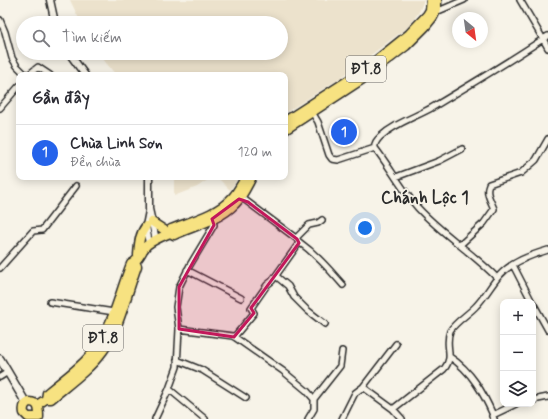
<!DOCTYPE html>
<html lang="vi">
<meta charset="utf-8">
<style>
body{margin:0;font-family:Mynerve,sans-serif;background:#f7f7f7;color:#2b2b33}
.controls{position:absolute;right:12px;bottom:12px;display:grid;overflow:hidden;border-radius:8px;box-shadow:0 2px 10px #0003}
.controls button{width:36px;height:36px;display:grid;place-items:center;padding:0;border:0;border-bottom:1px solid #e1e1e2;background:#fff;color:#2b2b33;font:20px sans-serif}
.compass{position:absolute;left:452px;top:12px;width:36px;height:36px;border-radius:50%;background:#fff;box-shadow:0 2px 10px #0003;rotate:151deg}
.you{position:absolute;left:365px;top:228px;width:14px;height:14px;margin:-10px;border:3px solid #fff;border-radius:50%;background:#1a73e8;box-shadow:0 0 0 6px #1a73e833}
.badge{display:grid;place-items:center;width:26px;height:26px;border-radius:50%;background:#2563eb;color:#fff;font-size:13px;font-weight:700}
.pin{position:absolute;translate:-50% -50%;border:2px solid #fff;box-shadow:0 1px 4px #0006}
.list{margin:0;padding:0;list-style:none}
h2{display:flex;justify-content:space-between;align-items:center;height:52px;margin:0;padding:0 16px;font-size:17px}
h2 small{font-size:13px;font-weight:400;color:#7c7c81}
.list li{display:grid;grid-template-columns:26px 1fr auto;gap:12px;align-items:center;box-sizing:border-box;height:56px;padding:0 16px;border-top:1px solid #e1e1e2}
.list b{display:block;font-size:15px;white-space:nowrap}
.list p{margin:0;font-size:13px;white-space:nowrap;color:#7c7c81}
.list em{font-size:13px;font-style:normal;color:#7c7c81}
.icon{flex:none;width:22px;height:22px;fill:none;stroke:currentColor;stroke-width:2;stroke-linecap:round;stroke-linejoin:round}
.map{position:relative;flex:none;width:548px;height:419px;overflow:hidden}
.search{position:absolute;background:#fff;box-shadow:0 2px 10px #0003;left:16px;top:16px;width:272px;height:44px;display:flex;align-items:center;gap:10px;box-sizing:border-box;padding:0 14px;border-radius:22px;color:#7c7c81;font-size:15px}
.panel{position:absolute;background:#fff;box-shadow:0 2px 10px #0003;left:16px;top:72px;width:272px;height:108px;border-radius:8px}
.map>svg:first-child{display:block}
.built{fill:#ece2cc}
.building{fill:#d4ba8a;stroke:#2b2b2b}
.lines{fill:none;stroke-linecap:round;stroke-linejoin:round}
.minor-casing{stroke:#2b2b2b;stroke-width:8}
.tertiary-casing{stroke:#2b2b2b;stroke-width:9}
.secondary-casing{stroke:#2b2b2b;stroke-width:10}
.primary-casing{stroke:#2b2b2b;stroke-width:11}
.minor{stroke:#f7f3e8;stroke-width:5}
.tertiary{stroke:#f7f3e8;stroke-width:6}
.secondary{stroke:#f7f3e8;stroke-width:7}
.primary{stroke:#f7e281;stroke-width:8}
.marked{fill:#c2185b;fill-opacity:0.2;stroke:#c2185b;stroke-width:3;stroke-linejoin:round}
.labels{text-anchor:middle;stroke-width:3.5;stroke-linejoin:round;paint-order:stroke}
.shield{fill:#f7f3e8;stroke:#686764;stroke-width:1}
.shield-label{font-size:15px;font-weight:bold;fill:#2b2b2b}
.neighbourhood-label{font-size:17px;font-weight:bold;fill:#2b2b2b;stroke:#f7f3e8}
</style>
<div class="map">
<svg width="548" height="419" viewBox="0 0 548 419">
<rect width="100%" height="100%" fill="#f7f3e8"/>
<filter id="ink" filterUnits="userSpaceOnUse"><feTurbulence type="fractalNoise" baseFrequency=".025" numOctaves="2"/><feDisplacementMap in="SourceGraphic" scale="8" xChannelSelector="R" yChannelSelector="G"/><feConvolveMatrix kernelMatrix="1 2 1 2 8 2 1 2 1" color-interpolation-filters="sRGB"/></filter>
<g filter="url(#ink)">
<path class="built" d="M 70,0 L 424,0 L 419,12 L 409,26 L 342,77 L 285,113 L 285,75 L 116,75 L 98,53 L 281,53 L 281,23 L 81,23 Z
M 174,177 L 212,177 L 197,187 L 174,196 Z
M 217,177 L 239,177 L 230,190 Z"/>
<path class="building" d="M 351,122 L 352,140 L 338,141 L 336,123 Z"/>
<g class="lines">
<g class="minor-casing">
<path id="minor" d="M 520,0 L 543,39 L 548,36
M 436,12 L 464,0
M 0,20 L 5,32 L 12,58 L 17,66 L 26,75
M 28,75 L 38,67 L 50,75
M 0,108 L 19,86
M 312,112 L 318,122 L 329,155 L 332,159 L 338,160 L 375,148 C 390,167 402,190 418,208 C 442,234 473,253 497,278
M 375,148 C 374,143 377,140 380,137 C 395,123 416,117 433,107 C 470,85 507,63 543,39 L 548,48
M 396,177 L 439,161 L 462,149
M 296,238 L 309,225 L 318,223 L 322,220
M 298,241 C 316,254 329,269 343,285
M 460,245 L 484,223 L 494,209 C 491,201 485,193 489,184 L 521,173 L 536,160 L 548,139
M 513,265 L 532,302
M 0,268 L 33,231 L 42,230 L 76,186
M 187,270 L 241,298
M 276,276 L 288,286 L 294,297 L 307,310 L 325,324
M 50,302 L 114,312
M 533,303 L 548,330
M 179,329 L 233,336 L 283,371 L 307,391 L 314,399 L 314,409 L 308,419
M 234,337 L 254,313 L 251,308 L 267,285 L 272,281 L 299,243 L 297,239 L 241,197
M 450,357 C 471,371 483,392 493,415
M 177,360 L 202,370 L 246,398
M 0,377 L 8,372
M 363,387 L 396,344
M 169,389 L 205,419
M 314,399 L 340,366 L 342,351
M 533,400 L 548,397
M 393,409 L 402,419
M 155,419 L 169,389 L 177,367 L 179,329 L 176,307 L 179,287 L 190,265 L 214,225 L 211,217
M 342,419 L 355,393 L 363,387 L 393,409 L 444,369 C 455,356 444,346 450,331 C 454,323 470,313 476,306 C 485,297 491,285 499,276 C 511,262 531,255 548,250
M 494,419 L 492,416 L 493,415 L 516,404"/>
</g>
<g class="tertiary-casing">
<path id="tertiary" d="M 50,0 L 55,23
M 69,53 L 85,75
M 149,177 L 149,209 L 156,240
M 149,244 L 146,226 L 149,211"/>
</g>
<g class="secondary-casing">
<path id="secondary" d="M 0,359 L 26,403"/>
</g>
<g class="primary-casing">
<path id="primary" d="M 285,121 L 364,70 L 409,34 L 427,15 L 430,10 L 431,0
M 285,130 L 363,79 L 406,46 L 425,27 L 433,17 L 437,9 L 437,0
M 152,222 L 169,233
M 170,233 L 174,235 C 194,226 220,220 235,204 C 243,196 247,186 252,177
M 138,255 C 139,244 139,235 146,226
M 46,399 L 47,393 C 64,379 84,365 97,347 C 114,322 120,291 131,264 C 139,261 141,251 147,245 C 153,240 163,236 170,233 L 171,229 C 191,221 217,215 232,198 C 238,192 241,184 246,177
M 29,402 C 39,402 39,409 39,417 L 28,417 L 24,413 C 23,408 24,404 29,402 Z
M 37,405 L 46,399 L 51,399 C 69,384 89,370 103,351 C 120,328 127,293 137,266 L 135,262"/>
</g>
<use href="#minor" class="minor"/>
<use href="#tertiary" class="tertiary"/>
<use href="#secondary" class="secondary"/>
<use href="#primary" class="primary"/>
</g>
</g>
<path class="marked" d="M 239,199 L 248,202 L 297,239 L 299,243 L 251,308 L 254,313 L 234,337 L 179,329 L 179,287 L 214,225 L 212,219 Z"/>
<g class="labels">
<g class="shield">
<rect x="346" y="56" width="40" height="26" rx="3"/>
<rect x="83" y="325" width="40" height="26" rx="3"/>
</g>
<g class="shield-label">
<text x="366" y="74">ĐT.8</text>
<text x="103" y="343">ĐT.8</text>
</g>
<g class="neighbourhood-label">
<text x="425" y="203">Chánh Lộc 1</text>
</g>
</g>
</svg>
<div class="controls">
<button>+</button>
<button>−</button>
<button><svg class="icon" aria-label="layers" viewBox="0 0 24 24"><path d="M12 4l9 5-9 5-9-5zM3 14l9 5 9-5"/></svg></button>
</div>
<svg class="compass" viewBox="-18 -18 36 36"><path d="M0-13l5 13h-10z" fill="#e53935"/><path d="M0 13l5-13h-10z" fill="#7c7c81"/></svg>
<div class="you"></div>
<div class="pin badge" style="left:344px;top:132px">1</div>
<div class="search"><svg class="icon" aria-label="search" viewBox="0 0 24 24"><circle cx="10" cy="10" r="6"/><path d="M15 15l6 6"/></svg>Tìm kiếm</div>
<section class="panel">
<h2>Gần đây<small></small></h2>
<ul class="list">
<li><span class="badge">1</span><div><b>Chùa Linh Sơn</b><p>Đền chùa</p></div><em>120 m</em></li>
</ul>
</section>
</div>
